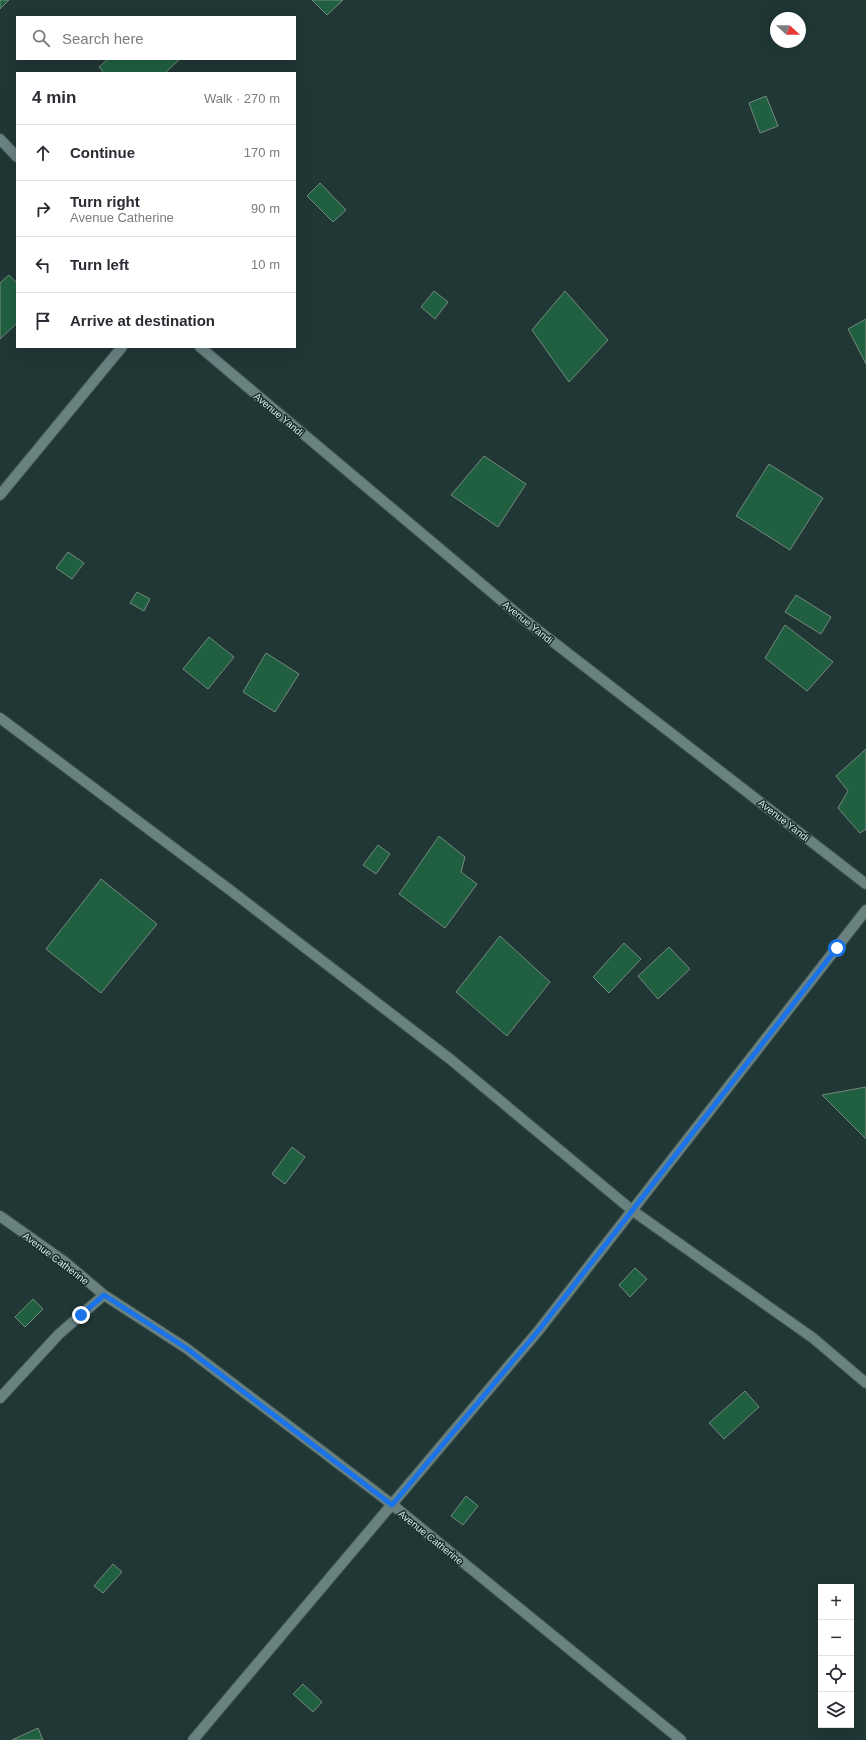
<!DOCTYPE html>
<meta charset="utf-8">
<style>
body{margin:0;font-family:Helvetica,sans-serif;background:#f7f7f7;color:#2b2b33}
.controls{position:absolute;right:12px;bottom:12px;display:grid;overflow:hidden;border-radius:0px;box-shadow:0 4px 16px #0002}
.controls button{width:36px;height:36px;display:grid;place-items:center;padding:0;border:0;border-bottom:1px solid #e1e1e2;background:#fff;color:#2b2b33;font:20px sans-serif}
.compass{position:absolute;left:770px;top:12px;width:36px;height:36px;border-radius:50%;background:#fff;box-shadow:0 4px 16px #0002;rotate:112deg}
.stop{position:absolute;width:12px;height:12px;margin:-9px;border:3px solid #1a73e8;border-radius:50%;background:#fff}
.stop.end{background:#1a73e8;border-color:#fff;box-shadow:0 1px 4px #0008}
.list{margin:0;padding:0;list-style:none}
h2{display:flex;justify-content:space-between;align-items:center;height:52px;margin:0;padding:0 16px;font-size:17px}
h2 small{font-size:13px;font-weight:400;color:#7c7c81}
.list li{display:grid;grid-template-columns:26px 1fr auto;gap:12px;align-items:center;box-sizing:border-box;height:56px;padding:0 16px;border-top:1px solid #e1e1e2}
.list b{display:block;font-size:15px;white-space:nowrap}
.list p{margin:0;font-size:13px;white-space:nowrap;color:#7c7c81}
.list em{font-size:13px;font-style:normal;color:#7c7c81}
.icon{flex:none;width:22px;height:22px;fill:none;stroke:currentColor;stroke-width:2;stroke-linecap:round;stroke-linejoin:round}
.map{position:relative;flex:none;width:866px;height:1740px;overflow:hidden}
.search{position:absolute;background:#fff;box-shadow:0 4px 16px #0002;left:16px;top:16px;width:280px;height:44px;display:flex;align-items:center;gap:10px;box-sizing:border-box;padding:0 14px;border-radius:0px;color:#7c7c81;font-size:15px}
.panel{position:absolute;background:#fff;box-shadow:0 4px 16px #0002;left:16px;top:72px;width:280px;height:276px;border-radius:0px}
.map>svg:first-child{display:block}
.building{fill:#206041;stroke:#74897d}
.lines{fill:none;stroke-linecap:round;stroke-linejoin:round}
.minor-casing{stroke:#3e5352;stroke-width:12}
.minor{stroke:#698280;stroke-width:10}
.route{stroke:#1a73e8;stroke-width:5}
.labels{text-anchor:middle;stroke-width:3;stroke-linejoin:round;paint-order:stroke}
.street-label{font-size:10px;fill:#dceae8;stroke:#162d2b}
</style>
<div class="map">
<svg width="866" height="1740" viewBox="0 0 866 1740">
<rect width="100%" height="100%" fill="#203735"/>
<path class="building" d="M 0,0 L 9,0 L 0,9 Z
M 312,0 L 343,0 L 327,15 Z
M 108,59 L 180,59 L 165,73 L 104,73 L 99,67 Z
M 766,96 L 778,126 L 760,133 L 749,103 Z
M 320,183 L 346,210 L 333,222 L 307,196 Z
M 9,275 L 17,283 L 17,323 L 0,339 L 0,283 Z
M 434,291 L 448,302 L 435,319 L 421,307 Z
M 565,291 L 608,340 L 569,382 L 532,330 Z
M 866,319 L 866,364 L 848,329 Z
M 484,456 L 526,484 L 498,527 L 451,495 Z
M 769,464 L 823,498 L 790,550 L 736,516 Z
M 68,552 L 84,563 L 72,579 L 56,568 Z
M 137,592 L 150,599 L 144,611 L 130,603 Z
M 796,595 L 831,617 L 821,634 L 785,612 Z
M 785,625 L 833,662 L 807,691 L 765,658 Z
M 209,637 L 234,657 L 208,689 L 183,669 Z
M 266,653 L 299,674 L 275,712 L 243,692 Z
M 866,749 L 866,829 L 860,833 L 838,808 L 848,791 L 836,776 Z
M 439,836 L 465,857 L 461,872 L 477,884 L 445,928 L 399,894 Z
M 378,845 L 390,854 L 376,874 L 363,865 Z
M 101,879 L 157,924 L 101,993 L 46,949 Z
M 500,936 L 550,982 L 507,1036 L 456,992 Z
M 624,943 L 641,959 L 609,993 L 593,977 Z
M 669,947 L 690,969 L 658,999 L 638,976 Z
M 866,1087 L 866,1139 L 822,1095 Z
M 292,1147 L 305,1157 L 285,1184 L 272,1174 Z
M 635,1268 L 647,1279 L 630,1297 L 619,1285 Z
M 33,1299 L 43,1309 L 25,1327 L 15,1317 Z
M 745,1391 L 759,1407 L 724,1439 L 709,1423 Z
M 466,1496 L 478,1506 L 463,1525 L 451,1516 Z
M 113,1564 L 122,1572 L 103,1593 L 94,1586 Z
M 303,1684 L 322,1702 L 313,1712 L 293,1694 Z
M 38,1728 L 43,1740 L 12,1740 Z"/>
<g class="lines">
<g class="minor-casing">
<path id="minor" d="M 0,139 L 17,157
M 200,347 L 521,617 L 866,884
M 0,495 L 122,347
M 0,718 L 230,890 L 450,1059 L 633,1211 L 813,1338 L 866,1383
M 0,1216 L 65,1262 L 104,1295 L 186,1348 L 389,1502 L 681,1740
M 0,1398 L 59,1334 L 104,1295
M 193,1740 L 539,1330 L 866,910"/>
</g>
<use href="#minor" class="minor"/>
</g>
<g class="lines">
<path class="route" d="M 81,1315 L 104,1295 L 186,1348 L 392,1505 L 539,1330 L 837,948"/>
</g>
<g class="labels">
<g class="street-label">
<text transform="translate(279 414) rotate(40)" y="4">Avenue Yandi</text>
<text transform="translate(528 622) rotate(39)" y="4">Avenue Yandi</text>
<text transform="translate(784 820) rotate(38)" y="4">Avenue Yandi</text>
<text transform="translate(56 1258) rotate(37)" y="4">Avenue Catherine</text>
<text transform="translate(431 1537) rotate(39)" y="4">Avenue Catherine</text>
</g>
</g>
</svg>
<div class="controls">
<button>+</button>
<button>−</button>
<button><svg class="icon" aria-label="locate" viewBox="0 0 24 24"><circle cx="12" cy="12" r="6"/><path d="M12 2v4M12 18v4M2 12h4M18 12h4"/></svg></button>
<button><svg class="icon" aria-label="layers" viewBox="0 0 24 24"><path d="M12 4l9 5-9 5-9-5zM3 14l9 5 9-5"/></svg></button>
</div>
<svg class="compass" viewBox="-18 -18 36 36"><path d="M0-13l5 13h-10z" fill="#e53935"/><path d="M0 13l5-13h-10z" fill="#7c7c81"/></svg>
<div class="stop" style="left:837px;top:948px"></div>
<div class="stop end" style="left:81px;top:1315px"></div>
<div class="search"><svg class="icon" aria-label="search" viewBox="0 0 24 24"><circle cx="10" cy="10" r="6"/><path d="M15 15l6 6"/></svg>Search here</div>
<section class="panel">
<h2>4 min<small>Walk · 270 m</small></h2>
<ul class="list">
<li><svg class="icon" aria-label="ahead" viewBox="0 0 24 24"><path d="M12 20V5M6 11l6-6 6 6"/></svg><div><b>Continue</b></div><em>170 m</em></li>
<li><svg class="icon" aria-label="right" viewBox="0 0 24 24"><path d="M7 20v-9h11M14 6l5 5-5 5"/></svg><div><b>Turn right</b><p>Avenue Catherine</p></div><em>90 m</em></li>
<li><svg class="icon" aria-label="left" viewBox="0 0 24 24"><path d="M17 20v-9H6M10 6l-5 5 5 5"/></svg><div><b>Turn left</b></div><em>10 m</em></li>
<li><svg class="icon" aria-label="arrive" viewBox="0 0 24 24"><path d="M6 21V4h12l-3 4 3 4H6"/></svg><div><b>Arrive at destination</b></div></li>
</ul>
</section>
</div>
